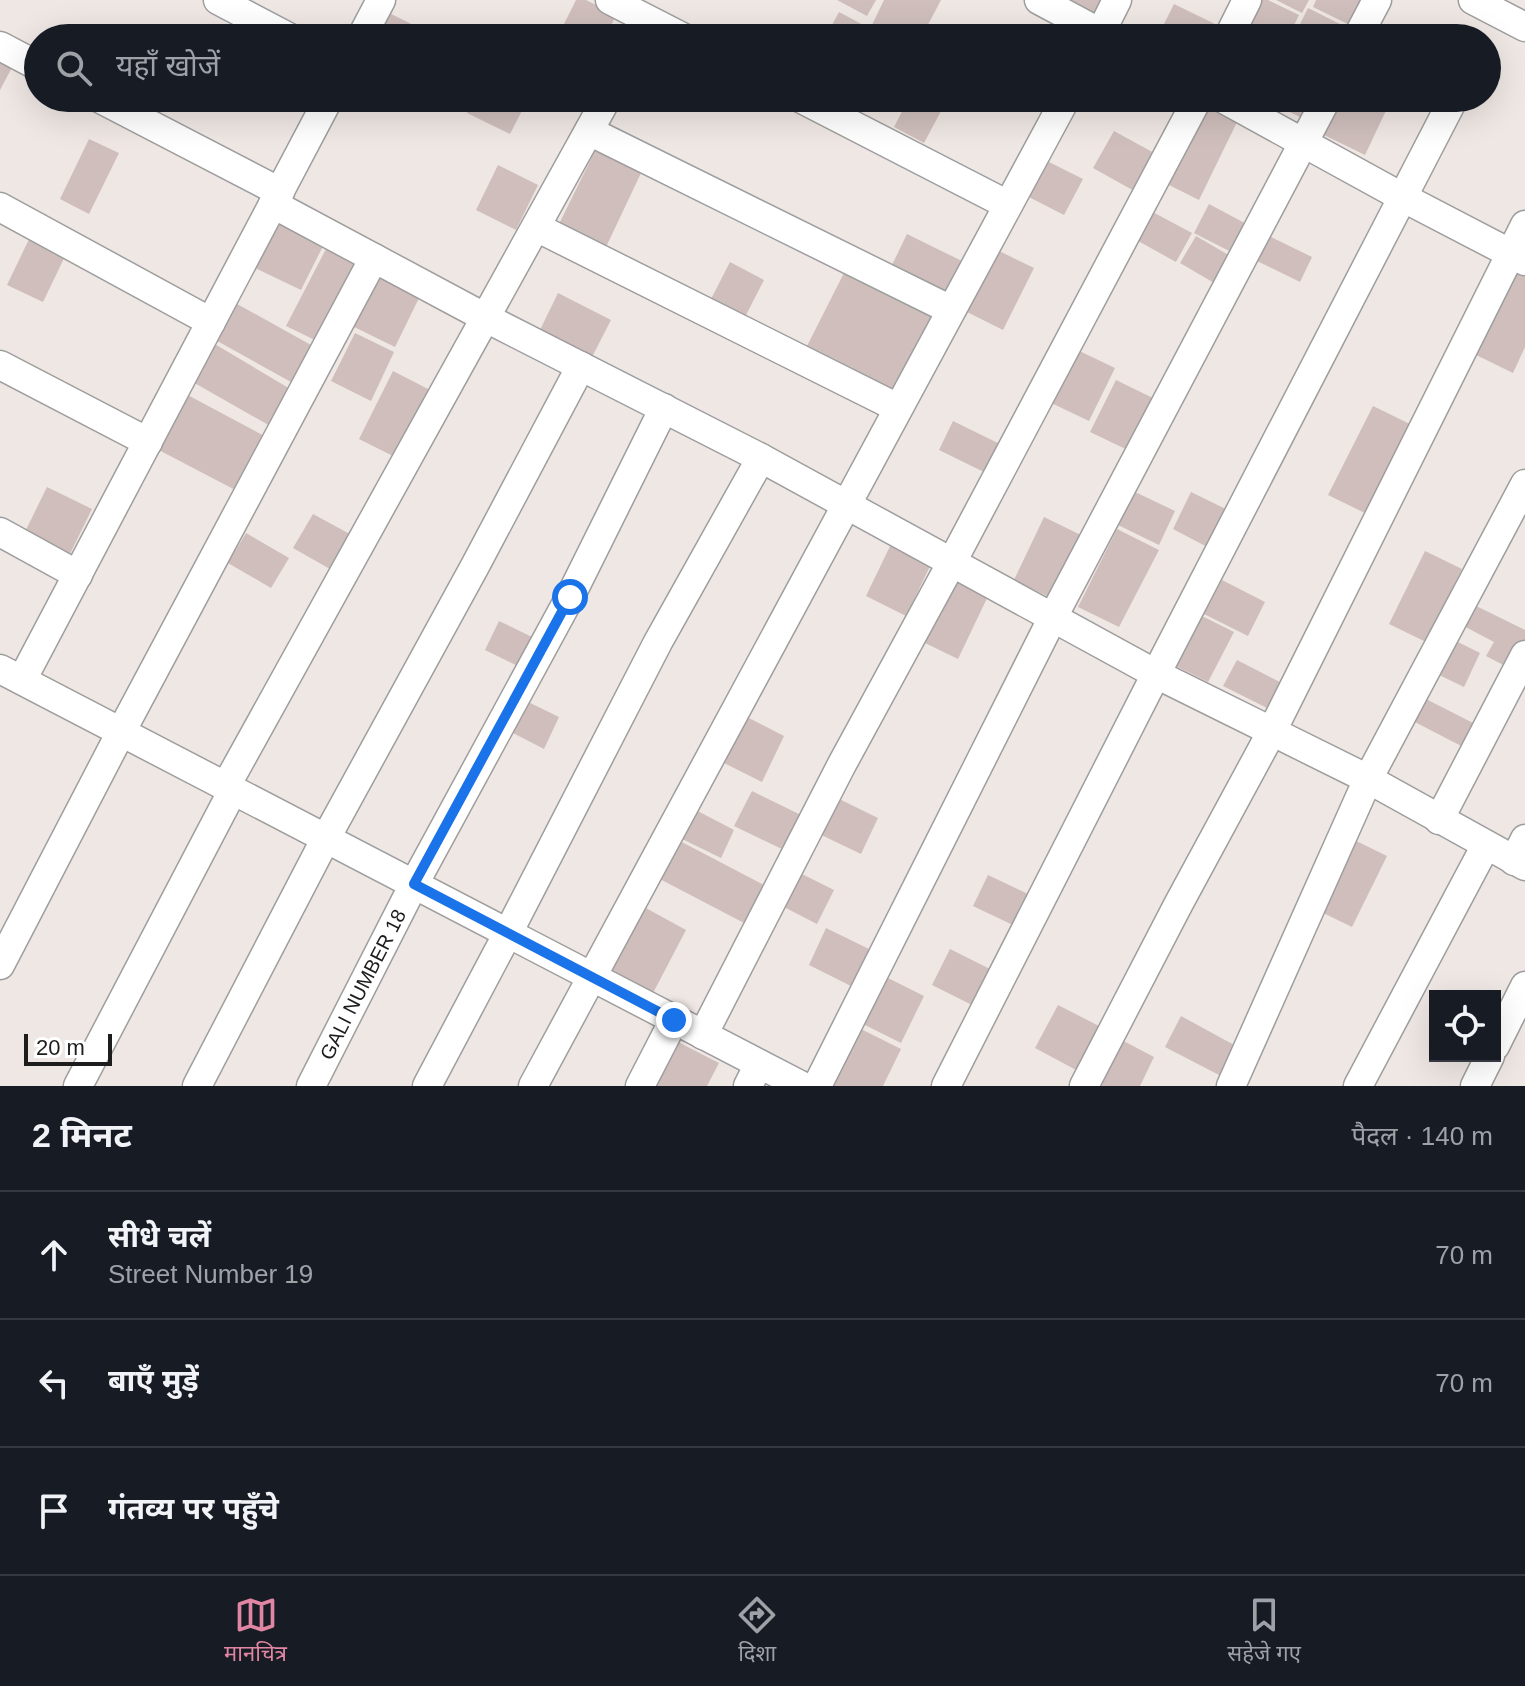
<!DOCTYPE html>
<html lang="hi">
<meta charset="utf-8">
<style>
body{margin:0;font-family:Arial,"Noto Sans Devanagari",sans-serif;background:#20242c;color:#f1f3f6}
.controls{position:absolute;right:24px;bottom:24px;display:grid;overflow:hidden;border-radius:0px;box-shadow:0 8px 32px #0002}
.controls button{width:72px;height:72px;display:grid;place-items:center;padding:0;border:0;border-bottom:2px solid #363941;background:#171b24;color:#f1f3f6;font:40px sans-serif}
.scale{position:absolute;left:24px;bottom:20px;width:88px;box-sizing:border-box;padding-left:8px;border:4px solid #1d1d1d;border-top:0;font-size:22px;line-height:28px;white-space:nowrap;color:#1d1d1d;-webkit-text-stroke:6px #fff;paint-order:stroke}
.stop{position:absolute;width:24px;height:24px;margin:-18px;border:6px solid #1a73e8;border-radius:50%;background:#fff}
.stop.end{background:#1a73e8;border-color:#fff;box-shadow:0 2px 8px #0008}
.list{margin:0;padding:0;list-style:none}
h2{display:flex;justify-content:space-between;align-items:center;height:104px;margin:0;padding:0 32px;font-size:34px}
h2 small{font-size:26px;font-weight:400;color:#9ea1a6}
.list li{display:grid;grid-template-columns:52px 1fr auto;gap:24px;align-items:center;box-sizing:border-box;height:128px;padding:0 32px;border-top:2px solid #363941}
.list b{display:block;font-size:30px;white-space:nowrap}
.list p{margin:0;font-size:26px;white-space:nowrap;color:#9ea1a6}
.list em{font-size:26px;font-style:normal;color:#9ea1a6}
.icon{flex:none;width:44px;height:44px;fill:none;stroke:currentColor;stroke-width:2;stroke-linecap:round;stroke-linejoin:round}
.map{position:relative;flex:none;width:1525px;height:1086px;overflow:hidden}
.search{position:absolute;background:#171b24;box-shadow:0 8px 32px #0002;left:24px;right:24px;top:24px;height:88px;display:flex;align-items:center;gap:20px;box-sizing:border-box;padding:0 28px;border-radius:44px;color:#9ea1a6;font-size:30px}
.sheet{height:488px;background:#171b24}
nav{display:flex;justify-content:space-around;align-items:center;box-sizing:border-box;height:112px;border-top:2px solid #363941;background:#171b24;font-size:22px;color:#9ea1a6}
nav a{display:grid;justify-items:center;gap:4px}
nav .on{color:#e086a3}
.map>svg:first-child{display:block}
.building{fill:#cfbebc}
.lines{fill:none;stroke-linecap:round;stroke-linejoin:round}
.street-casing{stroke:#9e9e9e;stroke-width:31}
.street{stroke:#fff;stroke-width:28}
.route{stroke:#1a73e8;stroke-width:10}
.labels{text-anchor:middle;stroke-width:6;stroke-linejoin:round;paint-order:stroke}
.street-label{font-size:20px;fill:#1d1d1d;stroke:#fff}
</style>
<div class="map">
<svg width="1525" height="1086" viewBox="0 0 1525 1086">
<rect width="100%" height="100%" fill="#efe7e3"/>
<path class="building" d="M 576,0 L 586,0 L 616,15 L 605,38 L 557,38 Z
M 837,0 L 876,0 L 867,16 Z
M 884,0 L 941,0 L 921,38 L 899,38 L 872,25 Z
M 1062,0 L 1105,0 L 1096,17 Z
M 1250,0 L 1268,0 L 1299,15 L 1288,38 L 1278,38 L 1240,19 Z
M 1276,0 L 1309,0 L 1302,13 Z
M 1316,0 L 1368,0 L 1358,29 L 1313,7 Z
M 1174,4 L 1219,26 L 1213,38 L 1157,38 Z
M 1308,8 L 1354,31 L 1350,38 L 1293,38 Z
M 385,11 L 440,38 L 372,38 Z
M 839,12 L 867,27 L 861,38 L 825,38 Z
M 1241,24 L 1270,38 L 1234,38 Z
M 0,51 L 16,60 L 0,90 Z
M 474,98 L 526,98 L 528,99 L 510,134 L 467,113 Z
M 909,98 L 948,98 L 924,143 L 894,127 Z
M 1262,98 L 1317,98 L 1306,120 Z
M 1336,98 L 1392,98 L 1365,155 L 1320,133 Z
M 1202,105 L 1237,122 L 1199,200 L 1165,183 Z
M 1114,131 L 1156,154 L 1136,192 L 1093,168 Z
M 89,139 L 119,153 L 89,214 L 60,199 Z
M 596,149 L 642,171 L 606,247 L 559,224 Z
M 1041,158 L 1083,179 L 1064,215 L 1023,194 Z
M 498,165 L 538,185 L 516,230 L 476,210 Z
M 1209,204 L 1254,228 L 1239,256 L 1194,233 Z
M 1147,209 L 1192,233 L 1176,262 L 1131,237 Z
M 275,218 L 325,242 L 301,290 L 251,266 Z
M 33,231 L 69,248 L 43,302 L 7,285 Z
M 907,234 L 966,263 L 949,298 L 890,269 Z
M 1267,235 L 1312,257 L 1300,282 L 1255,260 Z
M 1196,236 L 1237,260 L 1221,287 L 1180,263 Z
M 993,248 L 1034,268 L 1003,330 L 963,310 Z
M 326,249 L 360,268 L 321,343 L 286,326 Z
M 730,262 L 764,280 L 745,317 L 711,299 Z
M 1514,265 L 1525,270 L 1525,347 L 1513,373 L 1472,353 Z
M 847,267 L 940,314 L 899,393 L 807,346 Z
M 370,272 L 420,296 L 395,347 L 346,323 Z
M 558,293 L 611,320 L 592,357 L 540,330 Z
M 230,300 L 320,350 L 300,387 L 210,337 Z
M 355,333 L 394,352 L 371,401 L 331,381 Z
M 213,343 L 292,390 L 272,427 L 191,381 Z
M 1071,347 L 1115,368 L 1089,421 L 1045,400 Z
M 393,371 L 430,390 L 397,458 L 359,439 Z
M 1116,380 L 1159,401 L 1134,453 L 1090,432 Z
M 182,392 L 268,438 L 241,493 L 153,447 Z
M 1373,406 L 1414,426 L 1369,515 L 1328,495 Z
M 953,421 L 1002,445 L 988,474 L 939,450 Z
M 47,487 L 92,509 L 67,560 L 22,538 Z
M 1133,491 L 1175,511 L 1159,545 L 1116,524 Z
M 1191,492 L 1234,513 L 1215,551 L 1173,529 Z
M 313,514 L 357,538 L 337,573 L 293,548 Z
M 1044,517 L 1087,538 L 1057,601 L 1014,580 Z
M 1117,529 L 1159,550 L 1119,627 L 1078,607 Z
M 246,533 L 289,558 L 271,588 L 228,563 Z
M 894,538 L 934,558 L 906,616 L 866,596 Z
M 1425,551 L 1462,569 L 1426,642 L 1389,624 Z
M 955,577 L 989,594 L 958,659 L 923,642 Z
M 1222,580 L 1265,602 L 1248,636 L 1204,614 Z
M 1468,602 L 1525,630 L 1525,641 L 1511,669 L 1486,656 L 1494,642 L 1458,623 Z
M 1198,614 L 1234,632 L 1208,682 L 1172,664 Z
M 499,621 L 534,638 L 520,667 L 485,650 Z
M 1448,637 L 1480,653 L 1464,687 L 1431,671 Z
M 1237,660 L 1280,682 L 1267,708 L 1223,686 Z
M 1420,696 L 1481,727 L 1469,750 L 1409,719 Z
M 524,700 L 559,717 L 544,749 L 509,731 Z
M 741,714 L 784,736 L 762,782 L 718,760 Z
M 752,791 L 801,815 L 784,850 L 734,826 Z
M 829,794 L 878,818 L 861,854 L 811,830 Z
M 690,807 L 734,830 L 721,858 L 676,836 Z
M 1348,837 L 1387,856 L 1352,927 L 1313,908 Z
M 676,839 L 766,886 L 746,924 L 656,877 Z
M 800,873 L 834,890 L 817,924 L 784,907 Z
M 988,875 L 1032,896 L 1017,927 L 973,906 Z
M 644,907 L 686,930 L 653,993 L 611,971 Z
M 826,928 L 869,949 L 851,986 L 809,965 Z
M 950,949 L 994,971 L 976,1007 L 932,985 Z
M 878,973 L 924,996 L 901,1043 L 855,1020 Z
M 1058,1005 L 1101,1027 L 1078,1071 L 1035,1048 Z
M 1181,1016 L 1236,1046 L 1221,1076 L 1165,1047 Z
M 857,1027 L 901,1049 L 883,1086 L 828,1086 Z
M 1116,1037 L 1154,1057 L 1140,1086 L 1091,1086 Z
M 676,1041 L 719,1063 L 707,1086 L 652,1086 Z"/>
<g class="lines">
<g class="street-casing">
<g id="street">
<path d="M 218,0 L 290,38"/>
<path d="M 610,0 L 684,38"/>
<path d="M 1039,0 L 1110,38"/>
<path d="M 1473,0 L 1525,27"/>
<path d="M 361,38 L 381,0"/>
<path d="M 1098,38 L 1117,0"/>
<path d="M 1228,38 L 1247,0"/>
<path d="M 1357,38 L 1377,0"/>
<path d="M 0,46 L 38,66"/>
<path d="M 99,98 L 280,192"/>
<path d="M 800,98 L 1008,205"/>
<path d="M 1222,98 L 1402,197 L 1525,261"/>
<path d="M 589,131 L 951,310"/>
<path d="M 273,204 L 486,318 L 761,458 L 1156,674 L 1368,779 L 1525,866"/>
<path d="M 0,207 L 211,322"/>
<path d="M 536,227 L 898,408"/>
<path d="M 0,365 L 148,442"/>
<path d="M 0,532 L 78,575"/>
<path d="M 0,669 L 802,1086"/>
<path d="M 22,680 L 329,98"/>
<path d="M 226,786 L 607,98"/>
<path d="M 1439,820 L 1525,655"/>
<path d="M 1514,861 L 1525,839"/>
<path d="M 0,965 L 121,732 L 374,258"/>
<path d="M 703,1035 L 841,766 L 952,562 L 1198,98"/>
<path d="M 1495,1046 L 1525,986"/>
<path d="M 78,1086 L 233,790"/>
<path d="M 197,1086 L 326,838 L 475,566 L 581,366"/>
<path id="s1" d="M 311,1086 L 414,884 L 570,597 L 664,408"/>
<path d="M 427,1086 L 508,933 L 658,642 L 761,458"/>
<path d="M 533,1086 L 1066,98"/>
<path d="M 640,1086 L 674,1020"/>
<path d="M 748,1086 L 759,1064"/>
<path d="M 817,1086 L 1053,617 L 1327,98"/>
<path d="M 946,1086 L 1156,674 L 1454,98"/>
<path d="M 1084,1086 L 1179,903 L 1271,733 L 1525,225"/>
<path d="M 1231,1086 L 1368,779 L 1525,484"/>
<path d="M 1358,1086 L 1486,845"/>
<path d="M 1475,1086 L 1490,1056"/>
</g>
</g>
<use href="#street" class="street"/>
</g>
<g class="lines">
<path class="route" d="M 570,597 L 414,884 L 674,1020"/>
</g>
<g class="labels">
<g class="street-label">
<text dy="7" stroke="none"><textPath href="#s1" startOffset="114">GALI NUMBER 18</textPath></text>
</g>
</g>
</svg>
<div class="controls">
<button><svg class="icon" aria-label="locate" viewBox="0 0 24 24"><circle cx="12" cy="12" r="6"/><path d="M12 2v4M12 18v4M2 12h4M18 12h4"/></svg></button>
</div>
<div class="scale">20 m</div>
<div class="stop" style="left:570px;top:597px"></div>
<div class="stop end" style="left:674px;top:1020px"></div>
<div class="search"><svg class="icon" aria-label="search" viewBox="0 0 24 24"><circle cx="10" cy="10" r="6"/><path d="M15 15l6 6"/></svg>यहाँ खोजें</div>
</div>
<section class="sheet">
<h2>2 मिनट<small>पैदल · 140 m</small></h2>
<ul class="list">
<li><svg class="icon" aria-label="ahead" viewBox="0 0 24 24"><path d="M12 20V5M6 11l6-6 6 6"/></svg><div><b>सीधे चलें</b><p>Street Number 19</p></div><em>70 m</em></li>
<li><svg class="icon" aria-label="left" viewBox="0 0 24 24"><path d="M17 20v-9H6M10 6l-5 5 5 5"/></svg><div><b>बाएँ मुड़ें</b></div><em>70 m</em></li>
<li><svg class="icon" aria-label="arrive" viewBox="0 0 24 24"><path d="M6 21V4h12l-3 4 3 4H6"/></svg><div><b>गंतव्य पर पहुँचे</b></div></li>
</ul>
</section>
<nav>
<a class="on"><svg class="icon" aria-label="map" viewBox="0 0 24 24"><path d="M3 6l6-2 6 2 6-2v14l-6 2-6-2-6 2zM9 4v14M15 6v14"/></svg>मानचित्र</a>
<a><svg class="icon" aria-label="directions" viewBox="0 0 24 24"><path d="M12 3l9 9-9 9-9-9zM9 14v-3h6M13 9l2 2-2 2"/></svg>दिशा</a>
<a><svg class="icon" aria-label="saved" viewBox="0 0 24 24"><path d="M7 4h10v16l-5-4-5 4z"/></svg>सहेजे गए</a>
</nav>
